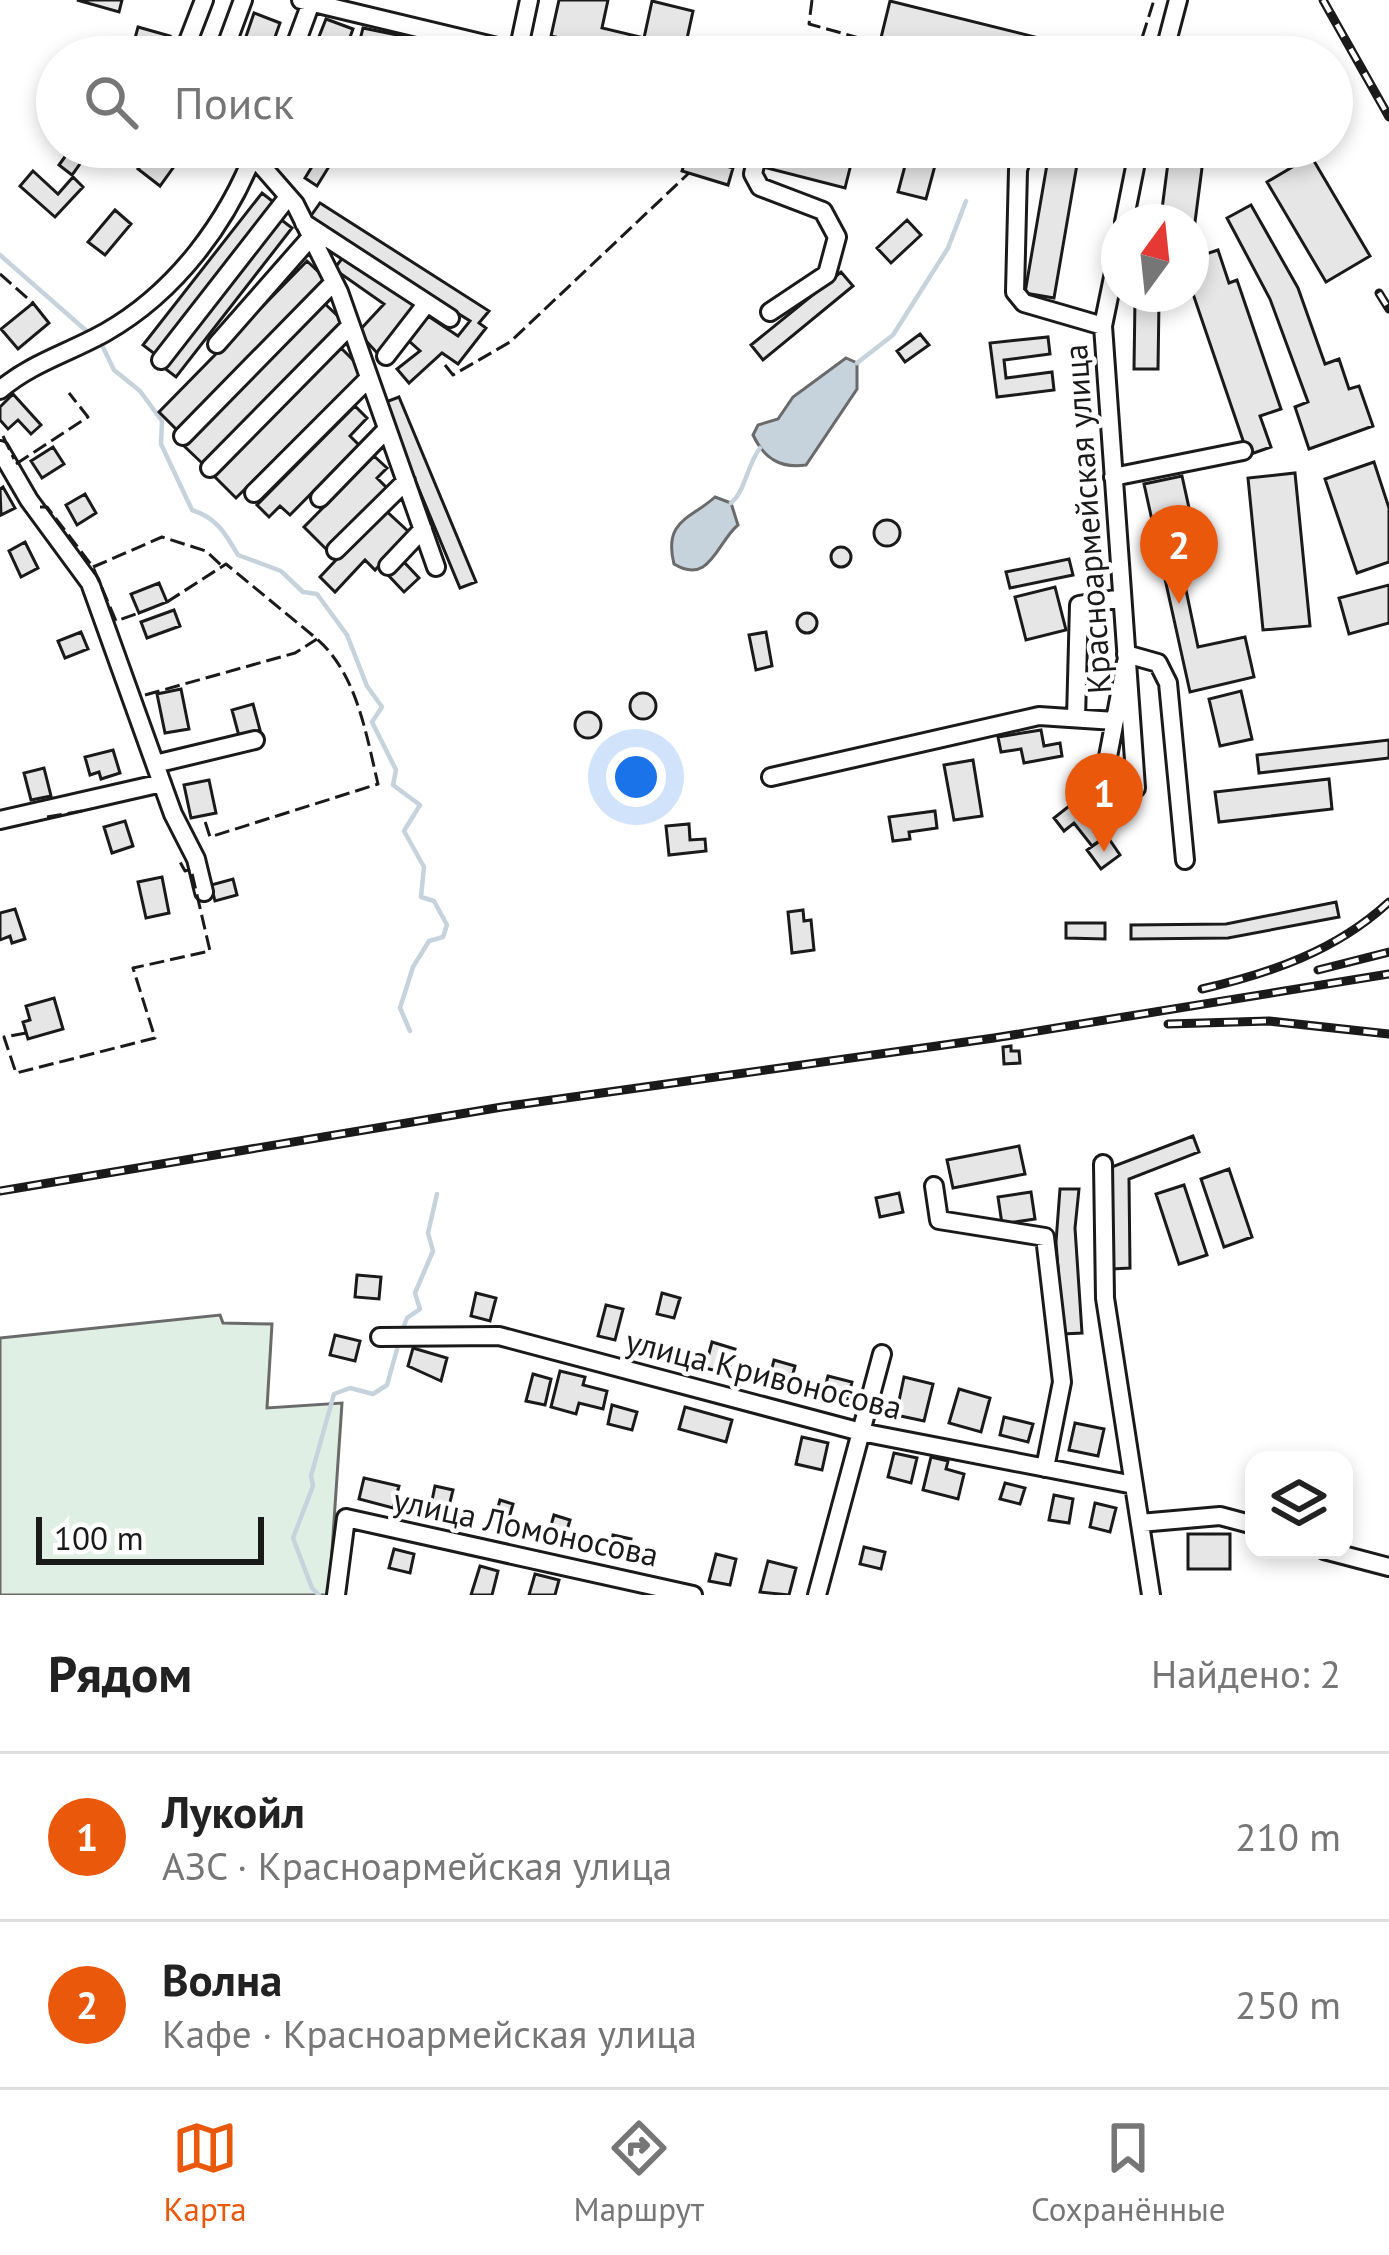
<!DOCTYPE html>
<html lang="ru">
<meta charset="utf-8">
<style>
body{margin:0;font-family:"PT Sans",sans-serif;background:#f6f6f6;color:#222}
.controls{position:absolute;right:36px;bottom:36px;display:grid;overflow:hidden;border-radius:24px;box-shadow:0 6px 18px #0003}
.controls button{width:108px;height:108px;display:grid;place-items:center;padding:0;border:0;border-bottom:3px solid #e0e0e0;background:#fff;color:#222;font:60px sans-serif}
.compass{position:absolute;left:1101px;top:204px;width:108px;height:108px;border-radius:50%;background:#fff;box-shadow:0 6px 18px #0003;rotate:15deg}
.scale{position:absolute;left:36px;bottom:30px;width:228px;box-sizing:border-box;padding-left:12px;border:6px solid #1a1a1a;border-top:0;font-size:33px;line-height:42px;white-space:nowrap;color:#1a1a1a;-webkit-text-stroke:9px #fff;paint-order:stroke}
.you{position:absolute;left:636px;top:777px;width:42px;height:42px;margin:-30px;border:9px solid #fff;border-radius:50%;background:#1a73e8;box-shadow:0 0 0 18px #1a73e833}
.badge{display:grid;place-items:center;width:78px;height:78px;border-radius:50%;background:#ea580c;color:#fff;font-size:39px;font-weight:700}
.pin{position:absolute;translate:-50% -99px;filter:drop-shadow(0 3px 6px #0008)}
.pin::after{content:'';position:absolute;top:63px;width:42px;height:36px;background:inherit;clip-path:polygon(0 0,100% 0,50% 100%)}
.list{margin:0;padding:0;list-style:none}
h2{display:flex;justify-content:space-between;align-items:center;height:156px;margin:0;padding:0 48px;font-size:51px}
h2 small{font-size:39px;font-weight:400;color:#767676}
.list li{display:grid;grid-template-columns:78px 1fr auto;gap:36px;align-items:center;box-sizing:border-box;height:168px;padding:0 48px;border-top:3px solid #e0e0e0}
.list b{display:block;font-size:45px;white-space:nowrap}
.list p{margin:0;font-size:39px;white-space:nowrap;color:#767676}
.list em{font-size:39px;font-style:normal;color:#767676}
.icon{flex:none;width:66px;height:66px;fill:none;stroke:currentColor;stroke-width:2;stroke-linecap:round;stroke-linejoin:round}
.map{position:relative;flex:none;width:1389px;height:1595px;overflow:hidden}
.search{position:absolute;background:#fff;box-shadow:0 6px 18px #0003;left:36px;right:36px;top:36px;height:132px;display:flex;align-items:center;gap:30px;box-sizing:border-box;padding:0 42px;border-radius:66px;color:#767676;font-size:45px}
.sheet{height:492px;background:#fff}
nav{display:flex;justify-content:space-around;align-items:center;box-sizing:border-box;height:168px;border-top:3px solid #e0e0e0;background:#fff;font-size:33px;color:#767676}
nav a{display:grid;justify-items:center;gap:6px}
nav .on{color:#ea580c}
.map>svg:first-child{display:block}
.green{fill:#e0efe3;stroke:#6a6a6a;stroke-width:3}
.water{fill:#c6d2dc;stroke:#6a6a6a;stroke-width:3}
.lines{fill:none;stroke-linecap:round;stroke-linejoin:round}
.stream{stroke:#c6d2dc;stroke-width:4.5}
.building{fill:#e6e6e6;stroke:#1a1a1a;stroke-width:3}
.minor-casing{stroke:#1a1a1a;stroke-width:22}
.minor{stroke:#fff;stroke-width:16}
.rail-casing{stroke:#1a1a1a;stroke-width:9}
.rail{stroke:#fff;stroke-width:4.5;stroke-dasharray:14;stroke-linecap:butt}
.fence{stroke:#1a1a1a;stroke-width:3;stroke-dasharray:15 6;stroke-linecap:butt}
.labels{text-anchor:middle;stroke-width:9;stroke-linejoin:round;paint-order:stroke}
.street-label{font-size:33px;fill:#1a1a1a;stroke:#fff}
</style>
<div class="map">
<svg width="1389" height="1595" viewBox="0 0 1389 1595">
<rect width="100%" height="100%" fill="#fff"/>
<path class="green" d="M 220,1315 L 223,1323 L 272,1324 L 267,1408 L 342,1403 L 329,1595 L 0,1595 L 0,1338 Z"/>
<path class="water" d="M 846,358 L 857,363 L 857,389 L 806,465 C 780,469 764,458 753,435 L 758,425 L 778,419 L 793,397 Z
M 715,497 L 731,503 L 738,525 C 717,542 710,586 674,564 C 663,520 691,519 715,497 Z"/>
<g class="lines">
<path class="stream" d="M 0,255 L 90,334
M 100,341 L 114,370 L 140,391 L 162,421 L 161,444 L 192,510 C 217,518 225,533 238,555 L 281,571 L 303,592 L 317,594 L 347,635 L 367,686 L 382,707 L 372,722 L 396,770 L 393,785 L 420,805 L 404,831 L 424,867 L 421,897 L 434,901 L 447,925 L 443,937 L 429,941 L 413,967 L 400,1008 L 410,1031
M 857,363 L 893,335 L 948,248 L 966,201
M 731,503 C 745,492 747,465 760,448
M 402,1331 L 407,1318 L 420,1309 L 415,1293 L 433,1251 L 428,1233 L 437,1194
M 319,1595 L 312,1588 L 293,1538 L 313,1486 L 311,1476 L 334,1394 L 350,1388 L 373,1394 L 387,1385 L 399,1342"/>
</g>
<path class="building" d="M 77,0 L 122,0 L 119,12 Z
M 559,0 L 608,0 L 602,28 L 644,38 L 652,1 L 693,11 L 683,57 L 644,57 L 551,36 Z
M 890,1 L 1051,41 L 1047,57 L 924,57 L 879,46 Z
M 254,13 L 280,23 L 268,57 L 239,57 Z
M 326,19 L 353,29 L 343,57 L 311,57 Z
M 138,27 L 170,36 L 164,57 L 130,57 Z
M 363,28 L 441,44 L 493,57 L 428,57 L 360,40 Z
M 793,45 L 844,57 L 791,57 Z
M 72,147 L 92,147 L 72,175 L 59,165 Z
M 154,147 L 188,147 L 160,186 L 138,169 Z
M 324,147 L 341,147 L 317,186 L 305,178 Z
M 768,147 L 855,148 L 845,188 L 763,167 Z
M 910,147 L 940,147 L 926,199 L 898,192 Z
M 1050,147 L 1080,147 L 1054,298 L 1025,293 Z
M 1170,147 L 1192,149 L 1190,159 L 1203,160 L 1195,222 L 1161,217 Z
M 687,154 L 733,168 L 728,185 L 682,171 Z
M 1311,156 L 1370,256 L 1326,282 L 1267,182 Z
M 33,171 L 58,194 L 73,177 L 83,187 L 55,217 L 20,186 Z
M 262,193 L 276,204 L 156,355 L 143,345 Z
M 320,203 L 489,311 L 479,323 L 486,328 L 458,364 L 442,353 L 409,383 L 397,369 L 420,351 L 409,341 L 428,316 L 458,336 L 470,321 L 308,220 Z
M 1251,205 L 1298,288 L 1325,364 L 1339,359 L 1349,389 L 1359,386 L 1373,426 L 1309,449 L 1295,407 L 1308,402 L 1270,299 L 1227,218 Z
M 115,210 L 131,224 L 105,255 L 88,242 Z
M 279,218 L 292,228 L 176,377 L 163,367 Z
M 907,220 L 921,235 L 891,263 L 877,248 Z
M 1218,250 L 1229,283 L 1237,280 L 1281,409 L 1260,416 L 1271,447 L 1248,455 L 1191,288 L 1191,259 Z
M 344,256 L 416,304 L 378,354 L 358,332 L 384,304 L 334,269 Z
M 307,261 L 328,281 L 179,432 L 159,412 Z
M 841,272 L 853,286 L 763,360 L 751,345 Z
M 1135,299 L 1159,300 L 1158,369 L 1134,369 Z
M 322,301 L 343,321 L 204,465 L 183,445 Z
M 33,303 L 49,323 L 18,349 L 1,329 Z
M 920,334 L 929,345 L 905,362 L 897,351 Z
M 1048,337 L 1050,354 L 1004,360 L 1006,378 L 1052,372 L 1054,390 L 997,397 L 990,343 Z
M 341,348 L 364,371 L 236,498 L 213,475 Z
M 13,394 L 41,425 L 31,434 L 18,420 L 8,429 L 0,420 L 0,407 Z
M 399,397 L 476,582 L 460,588 L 383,403 Z
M 355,406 L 367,418 L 350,436 L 359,445 L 290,515 L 280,506 L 269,517 L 257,505 Z
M 53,447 L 64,464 L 42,478 L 31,461 Z
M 374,456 L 387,468 L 377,478 L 388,489 L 327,550 L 304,527 Z
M 1374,462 L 1389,508 L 1389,562 L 1357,573 L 1325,479 Z
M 1295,473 L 1310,626 L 1263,630 L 1248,478 Z
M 1182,476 L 1202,567 L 1182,571 L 1198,647 L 1245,637 L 1254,677 L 1190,692 L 1144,484 Z
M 3,487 L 15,508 L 1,515 L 0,489 Z
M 85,494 L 96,513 L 77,525 L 66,505 Z
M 384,509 L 410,533 L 375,570 L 365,560 L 335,592 L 320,577 Z
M874 533a13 13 0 1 1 26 0a13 13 0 1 1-26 0Z
M 25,542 L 38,568 L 21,577 L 9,551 Z
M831 557a10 10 0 1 1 20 0a10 10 0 1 1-20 0Z
M 1069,559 L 1073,575 L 1010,588 L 1006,572 Z
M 404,562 L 419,578 L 404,592 L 389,576 Z
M 159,583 L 167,602 L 139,613 L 131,594 Z
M 1389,585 L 1389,623 L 1349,634 L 1339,598 Z
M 1055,587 L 1066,630 L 1026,640 L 1015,597 Z
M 174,610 L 180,626 L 147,638 L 141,622 Z
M797 623a10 10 0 1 1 20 0a10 10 0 1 1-20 0Z
M 81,632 L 88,649 L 65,658 L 58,641 Z
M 766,632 L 772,666 L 756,670 L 749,635 Z
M 181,689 L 189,729 L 165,733 L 157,694 Z
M 1241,691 L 1252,739 L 1220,746 L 1209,699 Z
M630 706a13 13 0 1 1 26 0a13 13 0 1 1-26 0Z
M 253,704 L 260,730 L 239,736 L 232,710 Z
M575 725a13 13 0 1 1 26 0a13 13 0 1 1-26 0Z
M 1041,730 L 1044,746 L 1060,743 L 1062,756 L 1024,763 L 1021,749 L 1001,752 L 998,737 Z
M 1389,740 L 1389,758 L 1259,773 L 1257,755 Z
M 113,750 L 120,773 L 101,779 L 99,772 L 90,775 L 85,757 Z
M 973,760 L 982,816 L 954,820 L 944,765 Z
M 44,768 L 51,796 L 31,800 L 24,773 Z
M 1329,779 L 1332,809 L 1219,822 L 1215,792 Z
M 209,780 L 216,813 L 191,818 L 184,785 Z
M 1083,795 L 1093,808 L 1083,816 L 1102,839 L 1092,846 L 1074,823 L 1064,831 L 1054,818 Z
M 935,811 L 937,828 L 909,832 L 910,839 L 893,841 L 889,817 Z
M 125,821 L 133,846 L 112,853 L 104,827 Z
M 689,824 L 690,840 L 705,839 L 706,851 L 669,855 L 666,826 Z
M 1107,836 L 1120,855 L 1101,869 L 1087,850 Z
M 162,877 L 169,913 L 146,918 L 138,882 Z
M 233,879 L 237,895 L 215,901 L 211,885 Z
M 1336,902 L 1339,917 L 1228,938 L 1131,939 L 1131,925 L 1226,924 Z
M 15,909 L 25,939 L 12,943 L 10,936 L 0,940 L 0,913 Z
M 803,910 L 804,921 L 811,920 L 814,950 L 792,953 L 788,912 Z
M 1066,923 L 1105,923 L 1105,939 L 1066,938 Z
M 54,998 L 63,1029 L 28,1039 L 23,1022 L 30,1020 L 26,1006 Z
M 1011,1046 L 1011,1051 L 1019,1051 L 1020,1063 L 1004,1064 L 1003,1047 Z
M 1193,1136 L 1199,1152 L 1129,1179 L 1130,1268 L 1112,1269 L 1109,1168 Z
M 1019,1146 L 1025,1174 L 953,1188 L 947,1160 Z
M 1229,1169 L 1252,1237 L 1224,1247 L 1201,1179 Z
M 1184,1185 L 1207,1255 L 1179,1264 L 1156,1194 Z
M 1060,1189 L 1079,1189 L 1075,1228 L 1082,1333 L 1063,1334 L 1056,1242 Z
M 1031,1192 L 1035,1219 L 1002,1224 L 998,1197 Z
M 899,1193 L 903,1212 L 880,1217 L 876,1198 Z
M 357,1275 L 381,1277 L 379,1299 L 355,1297 Z
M 476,1293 L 496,1298 L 490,1321 L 471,1316 Z
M 662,1293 L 680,1298 L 674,1318 L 657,1314 Z
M 606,1305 L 623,1309 L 615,1340 L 598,1336 Z
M 335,1335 L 360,1341 L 355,1361 L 330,1355 Z
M 712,1342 L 735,1349 L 728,1374 L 705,1368 Z
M 413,1348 L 447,1358 L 441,1381 L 408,1366 Z
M 774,1360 L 795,1366 L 789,1389 L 768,1384 Z
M 560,1371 L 585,1377 L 583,1385 L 607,1391 L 603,1409 L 579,1403 L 576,1414 L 551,1407 Z
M 533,1374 L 551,1379 L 545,1405 L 526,1401 Z
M 828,1376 L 852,1382 L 847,1401 L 823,1395 Z
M 904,1377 L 933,1384 L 924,1421 L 896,1415 Z
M 959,1389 L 990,1398 L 981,1432 L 949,1423 Z
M 612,1405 L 637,1412 L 632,1430 L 608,1424 Z
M 685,1407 L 732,1420 L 726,1442 L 679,1429 Z
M 1004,1417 L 1033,1424 L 1028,1442 L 1000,1435 Z
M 1075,1423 L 1104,1429 L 1098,1456 L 1069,1450 Z
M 802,1437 L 828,1443 L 822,1470 L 796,1464 Z
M 894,1453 L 917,1458 L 911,1483 L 888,1477 Z
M 931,1457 L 948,1461 L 946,1469 L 964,1474 L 958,1499 L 923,1490 Z
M 364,1478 L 399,1486 L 393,1508 L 359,1499 Z
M 1005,1483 L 1025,1488 L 1020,1504 L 1000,1499 Z
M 435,1486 L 453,1490 L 446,1518 L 429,1515 Z
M 1054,1495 L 1073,1499 L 1069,1523 L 1049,1520 Z
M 500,1500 L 513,1504 L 505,1532 L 492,1528 Z
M 1095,1503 L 1116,1508 L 1110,1532 L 1090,1527 Z
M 554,1515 L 570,1520 L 562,1547 L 546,1543 Z
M 1188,1534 L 1230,1534 L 1230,1569 L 1188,1569 Z
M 613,1535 L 631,1539 L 627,1559 L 609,1555 Z
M 864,1547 L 885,1552 L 881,1569 L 860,1564 Z
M 394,1549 L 414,1554 L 410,1573 L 389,1568 Z
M 716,1554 L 736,1559 L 730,1585 L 709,1581 Z
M 768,1561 L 796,1568 L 789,1595 L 760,1592 Z
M 480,1566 L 498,1571 L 492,1595 L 471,1595 Z
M 535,1574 L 559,1580 L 555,1595 L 529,1595 Z"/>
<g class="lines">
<g class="minor-casing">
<path id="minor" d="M 301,0 L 539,57
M 518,52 L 529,0
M 182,57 L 204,0
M 222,57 L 243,0
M 291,57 L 312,0
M 1163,57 L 1178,0
M 759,147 L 753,174 L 760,187 L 823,211 L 837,237 L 827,274 L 770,312
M 1025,147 L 1018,170 L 1015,292 L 1024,303 L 1103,326
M 253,156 L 295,204 L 339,292 L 436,567
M 1124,222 L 1139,147
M 304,223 L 450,318
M 1119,248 L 1103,326 L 1136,788 L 1103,783 L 1126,662
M 217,344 L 311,237
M 386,356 L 427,303
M 161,360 L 288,197
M 0,390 C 31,363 71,352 106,332 C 176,292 228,222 256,148
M 183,436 L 334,282
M 0,450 L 29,500 L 90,583 L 173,814 L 196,859 L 204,892
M 210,468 L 350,326
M 1113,477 L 1243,451
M 254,493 L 369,378
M 320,498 L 387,429
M 336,550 L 406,481
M 388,566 L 423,529
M 1126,654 L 1158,663 L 1168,683 L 1185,860
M 1076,718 L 1079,605 L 1122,598
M 155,764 L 255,740
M 771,777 L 1039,716 L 1115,721
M 0,820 L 162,783
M 1103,1164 L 1105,1298 L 1151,1595
M 934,1186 L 939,1220 L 1045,1237 L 1062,1382 L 1045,1468
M 380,1337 L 499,1336 L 861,1432 L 1134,1485
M 1140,1523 L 1220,1516 L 1254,1525
M 1324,1550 L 1389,1567
M 336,1595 L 346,1518 L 693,1595
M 817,1595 L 882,1354"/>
</g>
<use href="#minor" class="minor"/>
<g class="rail-casing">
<path id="rail" d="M 1323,0 L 1389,117
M 1379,293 L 1389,309
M 1318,970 L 1389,952
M 1202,989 C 1271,973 1336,951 1389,902
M 1168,1024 L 1269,1021 L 1389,1034
M 0,1191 L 502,1107 L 994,1038 L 1389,974"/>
</g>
<use href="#rail" class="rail"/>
<path class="fence" d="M 812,0 L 809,24 L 888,46
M 1136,57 L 1154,0
M 0,274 L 33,303
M 445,365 L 453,375 L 510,342 L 689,173
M 3,436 L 14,459
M 16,464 L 88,417 L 69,393
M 40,507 L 47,507 L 93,567 L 116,621 L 139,613
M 93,567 L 162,537 L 206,551 L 223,567
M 167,602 L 226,564 L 317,639 C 357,674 366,734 378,784 L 210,837 L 203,815
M 145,695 L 295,653 L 317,639
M 47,817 L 82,811
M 26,1033 L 4,1037 L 16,1073 L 155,1038 L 133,968 L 210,951 L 191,869 L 185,871 L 180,862"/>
</g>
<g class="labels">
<g class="street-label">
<text transform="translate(1087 519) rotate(-94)" y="12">Красноармейская улица</text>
<text transform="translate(764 1374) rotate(14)" y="12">улица Кривоносова</text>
<text transform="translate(526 1527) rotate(12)" y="12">улица Ломоносова</text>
</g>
</g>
</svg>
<div class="controls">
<button><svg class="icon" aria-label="layers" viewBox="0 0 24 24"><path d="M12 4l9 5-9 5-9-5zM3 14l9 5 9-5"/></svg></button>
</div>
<svg class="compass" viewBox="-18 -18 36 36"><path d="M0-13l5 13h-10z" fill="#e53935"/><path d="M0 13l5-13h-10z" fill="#767676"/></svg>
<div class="scale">100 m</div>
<div class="you"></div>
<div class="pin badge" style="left:1104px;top:852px">1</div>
<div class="pin badge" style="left:1179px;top:604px">2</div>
<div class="search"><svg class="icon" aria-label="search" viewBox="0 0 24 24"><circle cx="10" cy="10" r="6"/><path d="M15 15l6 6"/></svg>Поиск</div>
</div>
<section class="sheet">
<h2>Рядом<small>Найдено: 2</small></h2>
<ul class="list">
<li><span class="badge">1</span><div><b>Лукойл</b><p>АЗС · Красноармейская улица</p></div><em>210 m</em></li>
<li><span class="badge">2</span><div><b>Волна</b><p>Кафе · Красноармейская улица</p></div><em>250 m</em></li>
</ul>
</section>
<nav>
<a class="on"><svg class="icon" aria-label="map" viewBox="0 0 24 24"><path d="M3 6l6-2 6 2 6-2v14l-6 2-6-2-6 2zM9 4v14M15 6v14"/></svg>Карта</a>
<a><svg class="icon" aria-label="directions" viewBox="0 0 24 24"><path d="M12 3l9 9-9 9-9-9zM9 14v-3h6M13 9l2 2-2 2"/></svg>Маршрут</a>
<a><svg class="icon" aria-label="saved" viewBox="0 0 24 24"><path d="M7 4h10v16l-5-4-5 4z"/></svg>Сохранённые</a>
</nav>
